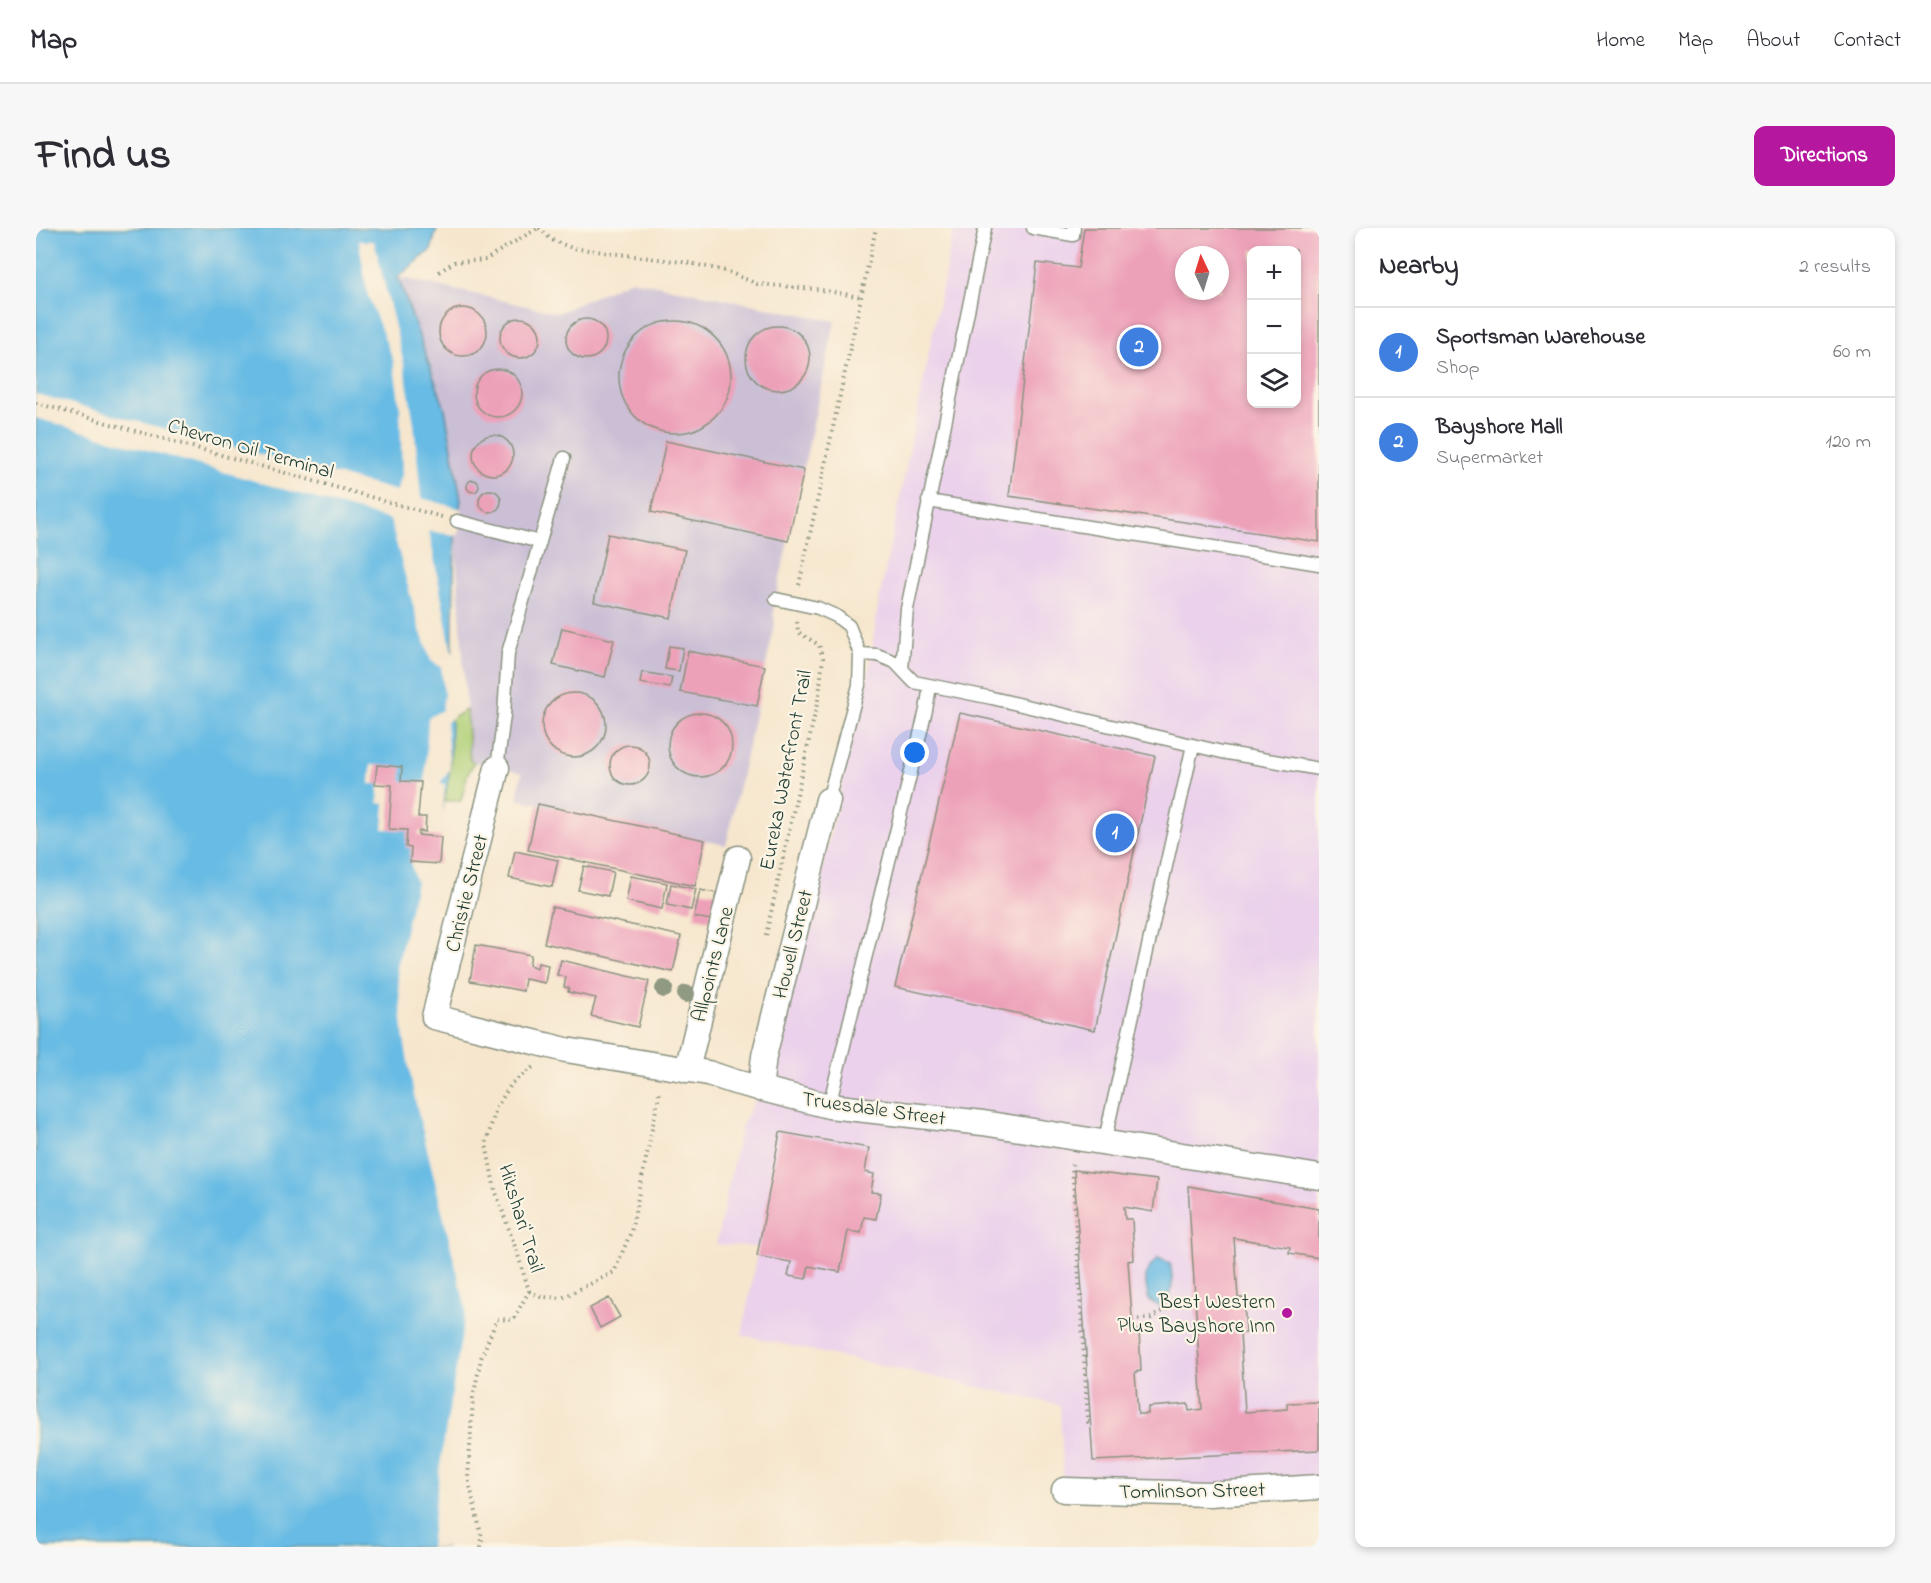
<!DOCTYPE html>
<meta charset="utf-8">
<style>
body{margin:0;font-family:"Indie Flower",sans-serif;background:#f7f7f7;color:#2b2b33}
.controls{position:absolute;right:18px;top:18px;display:grid;overflow:hidden;border-radius:12px;box-shadow:0 3px 9px #0003}
.controls button{width:54px;height:54px;display:grid;place-items:center;padding:0;border:0;border-bottom:2px solid #e1e1e2;background:#fff;color:#2b2b33;font:30px sans-serif}
.compass{position:absolute;left:1139px;top:18px;width:54px;height:54px;border-radius:50%;background:#fff;box-shadow:0 3px 9px #0003;rotate:356deg}
.you{position:absolute;left:879px;top:525px;width:21px;height:21px;margin:-15px;border:4px solid #fff;border-radius:50%;background:#1a73e8;box-shadow:0 0 0 9px #1a73e833}
.badge{display:grid;place-items:center;width:39px;height:39px;border-radius:50%;background:#b5179e;color:#fff;font-size:20px;font-weight:700}
.pin{position:absolute;translate:-50% -50%;border:3px solid #fff;box-shadow:0 2px 6px #0006}
.list{margin:0;padding:0;list-style:none}
h2{display:flex;justify-content:space-between;align-items:center;height:78px;margin:0;padding:0 24px;font-size:26px}
h2 small{font-size:20px;font-weight:400;color:#7c7c81}
.list li{display:grid;grid-template-columns:39px 1fr auto;gap:18px;align-items:center;box-sizing:border-box;height:90px;padding:0 24px;border-top:2px solid #e1e1e2}
.list b{display:block;font-size:22px;white-space:nowrap}
.list p{margin:0;font-size:20px;white-space:nowrap;color:#7c7c81}
.list em{font-size:20px;font-style:normal;color:#7c7c81}
.icon{flex:none;width:33px;height:33px;fill:none;stroke:currentColor;stroke-width:2;stroke-linecap:round;stroke-linejoin:round}
.map{position:relative;flex:none;width:1283px;height:1319px;overflow:hidden;border-radius:12px}
header{display:flex;align-items:center;gap:36px;box-sizing:border-box;height:84px;padding:0 30px;background:#fff;border-bottom:2px solid #e1e1e2}
header strong{font-size:28px}
nav{display:flex;gap:33px;margin-inline-start:auto;font-size:21px}
.intro{display:flex;align-items:center;justify-content:space-between;box-sizing:border-box;height:144px;padding:0 36px}
h1{margin:0;font-size:42px}
.button{padding:15px 27px;border-radius:12px;background:#b5179e;color:#fff;font-size:21px;font-weight:700}
main{display:flex;gap:36px;padding:0 36px}
aside{flex:1;background:#fff;border-radius:12px;box-shadow:0 3px 9px #0003}
.map>svg:first-child{display:block}
.built{fill:#ebd1eb;fill-rule:evenodd}
.industrial{fill:#cbbfd5}
.green{fill:#b0d078;stroke:#688656;stroke-width:1.5}
.water{fill:#68bbe4;stroke:#447c8c;stroke-width:1.5}
.pier{fill:#f6e6cd}
.building{fill:#eda1b9;fill-rule:evenodd}
.lines{fill:none;stroke-linecap:round;stroke-linejoin:round}
.service-casing{stroke:#8a9280;stroke-width:15}
.minor-casing{stroke:#8a9280;stroke-width:27}
.path{stroke:#8a9280;stroke-width:4;stroke-dasharray:1.5 4.5;stroke-linecap:butt}
.service{stroke:#fff;stroke-width:12}
.minor{stroke:#fff;stroke-width:24}
.tree{fill:#909981}
.poi-dot{fill:#b5179e;stroke:#fcf5e5;stroke-width:2}
.labels{text-anchor:middle;stroke-width:4.5;stroke-linejoin:round;paint-order:stroke}
.street-label{font-size:21px;fill:#1f3d34;stroke:#fcf5e5}
.poi-label{font-size:21px;fill:#1f3d34;stroke:#fcf5e5;text-anchor:end}
</style>
<header>
<strong>Map</strong>
<nav><a>Home</a><a>Map</a><a>About</a><a>Contact</a></nav>
</header>
<div class="intro"><h1>Find us</h1><a class="button">Directions</a></div>
<main>
<div class="map">
<svg width="1283" height="1319" viewBox="0 0 1283 1319">
<rect width="100%" height="100%" fill="#fcf5e5"/>
<filter id="ink" filterUnits="userSpaceOnUse"><feTurbulence type="fractalNoise" baseFrequency=".0167" numOctaves="2"/><feDisplacementMap in="SourceGraphic" scale="12" xChannelSelector="R" yChannelSelector="G"/><feConvolveMatrix kernelMatrix="1 2 1 2 8 2 1 2 1" color-interpolation-filters="sRGB"/></filter>
<filter id="wash" filterUnits="userSpaceOnUse"><feTurbulence type="fractalNoise" baseFrequency=".008" numOctaves="4" result="noise"/><feDisplacementMap in="SourceGraphic" scale="24" xChannelSelector="R" yChannelSelector="G"/><feGaussianBlur stdDeviation="1.35" result="paint"/><feColorMatrix in="noise" values="0 0 0 0 0 0 0 0 0 0 0 0 0 0 0 0 0 1.4 0 .05"/><feComposite in="paint" operator="in"/></filter>
<g filter="url(#wash)">
<rect width="100%" height="100%" fill="#f6e6cd"/>
<path class="built" d="M 918,0 L 1283,0 L 1283,1259 L 1028,1262 L 1024,1177 L 706,1107 L 722,1019 L 680,1016 L 705,899 L 742,828 L 833,442 L 842,378 ZM 1216,22 L 1260,22 L 1260,176 L 1216,176 ZM 1148,27 L 1184,27 L 1184,63 L 1148,63 Z"/>
<path class="industrial" d="M 362,49 L 522,85 L 595,52 L 799,93 L 737,383 L 739,396 L 690,617 L 481,571 L 486,545 L 434,533 L 419,308 L 425,272 Z"/>
<path class="green" d="M 430,482 L 434,533 L 438,534 L 431,548 L 425,573 L 408,573 L 410,493 Z"/>
<path class="water" d="M 0,0 L 401,0 L 395,22 L 362,49 L 409,181 L 425,272 L 419,308 L 414,542 L 390,669 L 375,738 L 385,859 L 439,1078 L 411,1319 L 0,1319 Z
M 1122,1030 L 1134,1035 C 1137,1048 1137,1061 1132,1074 L 1124,1079 L 1113,1072 C 1108,1052 1107,1045 1122,1030 Z"/>
<path class="pier" d="M 323,13 L 338,13 L 368,136 L 378,196 L 385,270 L 426,281 L 422,308 L 393,303 L 415,421 L 419,428 L 418,489 L 410,494 L 414,542 L 404,555 L 409,556 L 405,609 L 378,738 L 388,858 L 426,968 L 442,1078 L 414,1319 L 394,1319 L 406,1224 L 430,1081 L 378,867 L 368,811 L 361,740 L 380,654 L 374,634 L 375,620 L 370,619 L 371,602 L 347,601 L 349,576 L 342,575 L 343,556 L 334,556 L 335,537 L 366,539 L 365,553 L 389,554 L 392,490 L 406,482 L 408,467 L 405,439 L 395,433 L 383,399 L 354,292 L 0,190 L 0,166 L 361,263 L 366,247 L 364,179 L 357,132 L 331,65 Z"/>
<g id="blocks">
<path class="building" d="M 1048,0 L 1283,0 L 1283,314 L 973,268 L 1001,35 L 1042,40 ZM 1216,22 L 1260,22 L 1260,176 L 1216,176 ZM 1148,27 L 1184,27 L 1184,63 L 1148,63 Z
M403 104a24 24 0 1 1 48 0a24 24 0 1 1-48 0Z
M464 110a20 20 0 1 1 40 0a20 20 0 1 1-40 0Z
M530 111a20 20 0 1 1 40 0a20 20 0 1 1-40 0Z
M583 149a56 56 0 1 1 112 0a56 56 0 1 1-112 0Z
M710 130a32 32 0 1 1 64 0a32 32 0 1 1-64 0Z
M438 165a24 24 0 1 1 48 0a24 24 0 1 1-48 0Z
M437 227a20 20 0 1 1 40 0a20 20 0 1 1-40 0Z
M 630,213 L 768,242 L 752,313 L 615,284 Z
M431 258a6 6 0 1 1 12 0a6 6 0 1 1-12 0Z
M443 273a11 11 0 1 1 22 0a11 11 0 1 1-22 0Z
M 572,306 L 649,322 L 635,390 L 558,374 Z
M 526,400 L 578,412 L 569,449 L 517,437 Z
M 633,418 L 647,420 L 643,443 L 629,441 Z
M 652,423 L 729,438 L 721,478 L 644,464 Z
M 606,444 L 636,449 L 634,460 L 604,455 Z
M506 497a32 32 0 1 1 64 0a32 32 0 1 1-64 0Z
M 924,485 L 1119,528 L 1059,802 L 859,759 Z
M632 517a32 32 0 1 1 64 0a32 32 0 1 1-64 0Z
M574 537a20 20 0 1 1 40 0a20 20 0 1 1-40 0Z
M 341,537 L 366,539 L 365,553 L 385,554 L 382,589 L 390,589 L 389,604 L 383,603 L 382,607 L 405,609 L 403,636 L 374,634 L 375,620 L 370,619 L 371,602 L 353,601 L 356,557 L 339,556 Z
M 502,576 L 669,612 L 659,658 L 492,622 Z
M 479,623 L 522,632 L 516,659 L 473,650 Z
M 548,638 L 577,644 L 572,668 L 542,662 Z
M 595,648 L 631,655 L 626,681 L 590,673 Z
M 635,656 L 660,661 L 655,682 L 631,677 Z
M 664,662 L 680,665 L 675,692 L 658,689 Z
M 516,679 L 645,708 L 637,744 L 508,715 Z
M 440,717 L 495,727 L 493,737 L 501,740 L 502,735 L 512,737 L 509,755 L 489,751 L 487,763 L 434,753 Z
M 525,732 L 613,753 L 602,799 L 555,788 L 560,770 L 532,764 L 533,760 L 528,759 L 530,749 L 521,747 Z
M 744,904 L 833,920 L 829,944 L 838,946 L 835,964 L 845,965 L 840,991 L 828,989 L 825,1005 L 812,1003 L 804,1044 L 773,1038 L 770,1051 L 752,1048 L 755,1034 L 721,1028 Z
M 1038,942 L 1121,952 L 1117,984 L 1088,979 L 1089,991 L 1096,991 L 1098,1032 L 1092,1033 L 1097,1103 L 1103,1102 L 1105,1143 L 1099,1144 L 1102,1186 L 1112,1186 L 1112,1179 L 1152,1176 L 1153,1183 L 1166,1181 L 1152,958 L 1283,981 L 1283,1030 L 1253,1025 L 1254,1019 L 1198,1010 L 1202,1070 L 1208,1070 L 1210,1105 L 1204,1105 L 1209,1184 L 1251,1181 L 1251,1175 L 1283,1174 L 1283,1222 L 1057,1233 Z
M 573,1070 L 584,1089 L 564,1100 L 554,1080 Z"/>
</g>
</g>
<g filter="url(#ink)">
<use href="#blocks" fill-opacity="0" stroke="#8a9280" stroke-width="1.5"/>
<g class="lines">
<g class="service-casing">
<path id="service" d="M 997,0 L 1037,7 L 1038,0
M 892,273 L 1283,336
M 421,293 L 504,314
M 740,371 L 782,380 L 800,388 L 813,398 L 824,426 L 823,457 L 792,572
M 824,426 L 841,427 L 859,434 L 878,454 L 956,470 L 1186,524 L 1283,541
M 866,441 L 871,381 L 949,0
M 461,540 L 468,487 L 472,425 L 528,230
M 793,878 L 890,482 L 894,458
M 1068,916 L 1157,517"/>
</g>
<g class="minor-casing">
<path id="minor" d="M 461,540 L 398,789 L 530,822 L 672,845 L 699,854 L 793,878 L 947,895 L 1283,949
M 651,842 L 702,630
M 724,861 L 728,828 L 792,572
M 1028,1262 L 1173,1266 L 1283,1259"/>
</g>
<path class="path" d="M 503,0 L 516,12 L 536,20 L 653,35 L 690,43 L 721,56 L 779,61 L 825,69
M 403,44 L 418,34 L 450,32 L 458,26 L 502,0
M 0,175 L 406,289
M 763,357 L 840,0
M 730,707 L 783,467 L 787,430 L 783,417 L 762,404 L 761,394
M 1036,936 L 1052,1194 L 1054,1194
M 493,1063 L 505,1069 L 526,1070 L 578,1044 L 595,1004 L 624,862
M 1096,1092 L 1115,1090 L 1145,1073 L 1159,1071
M 445,1319 L 446,1310 L 432,1250 L 437,1170 L 445,1130 L 461,1091 L 477,1092 L 493,1063 L 482,1027 L 459,962 L 450,916 L 460,880 L 476,855 L 497,839"/>
<use href="#service" class="service"/>
<use href="#minor" class="minor"/>
</g>
<g class="tree">
<circle cx="628" cy="761" r="9"/>
<circle cx="650" cy="766" r="9"/>
</g>
</g>
<circle class="poi-dot" cx="1251" cy="1085" r="6"/>
<g class="labels">
<g class="street-label">
<text transform="translate(215 220) rotate(16)" y="7">Chevron Oil Terminal</text>
<text transform="translate(749 542) rotate(-79)" y="7">Eureka Waterfront Trail</text>
<text transform="translate(430 665) rotate(-76)" y="7">Christie Street</text>
<text transform="translate(756 716) rotate(-76)" y="7">Howell Street</text>
<text transform="translate(676 736) rotate(-76)" y="7">Allpoints Lane</text>
<text transform="translate(838 880) rotate(8)" y="7">Truesdale Street</text>
<text transform="translate(486 990) rotate(73)" y="7">Hikshari' Trail</text>
<text transform="translate(1156 1262) rotate(-1)" y="7">Tomlinson Street</text>
</g>
<g class="poi-label">
<text x="1239" y="1080">Best Western<tspan x="1239" dy="24">Plus Bayshore Inn</tspan></text>
</g>
</g>
</svg>
<div class="controls">
<button>+</button>
<button>−</button>
<button><svg class="icon" aria-label="layers" viewBox="0 0 24 24"><path d="M12 4l9 5-9 5-9-5zM3 14l9 5 9-5"/></svg></button>
</div>
<svg class="compass" viewBox="-18 -18 36 36"><path d="M0-13l5 13h-10z" fill="#e53935"/><path d="M0 13l5-13h-10z" fill="#7c7c81"/></svg>
<div class="you"></div>
<div class="pin badge" style="left:1079px;top:605px;background:#3f7fe0">1</div>
<div class="pin badge" style="left:1103px;top:119px;background:#3f7fe0">2</div>
</div>
<aside>
<h2>Nearby<small>2 results</small></h2>
<ul class="list">
<li><span class="badge" style="background:#3f7fe0">1</span><div><b>Sportsman Warehouse</b><p>Shop</p></div><em>60 m</em></li>
<li><span class="badge" style="background:#3f7fe0">2</span><div><b>Bayshore Mall</b><p>Supermarket</p></div><em>120 m</em></li>
</ul>
</aside>
</main>
